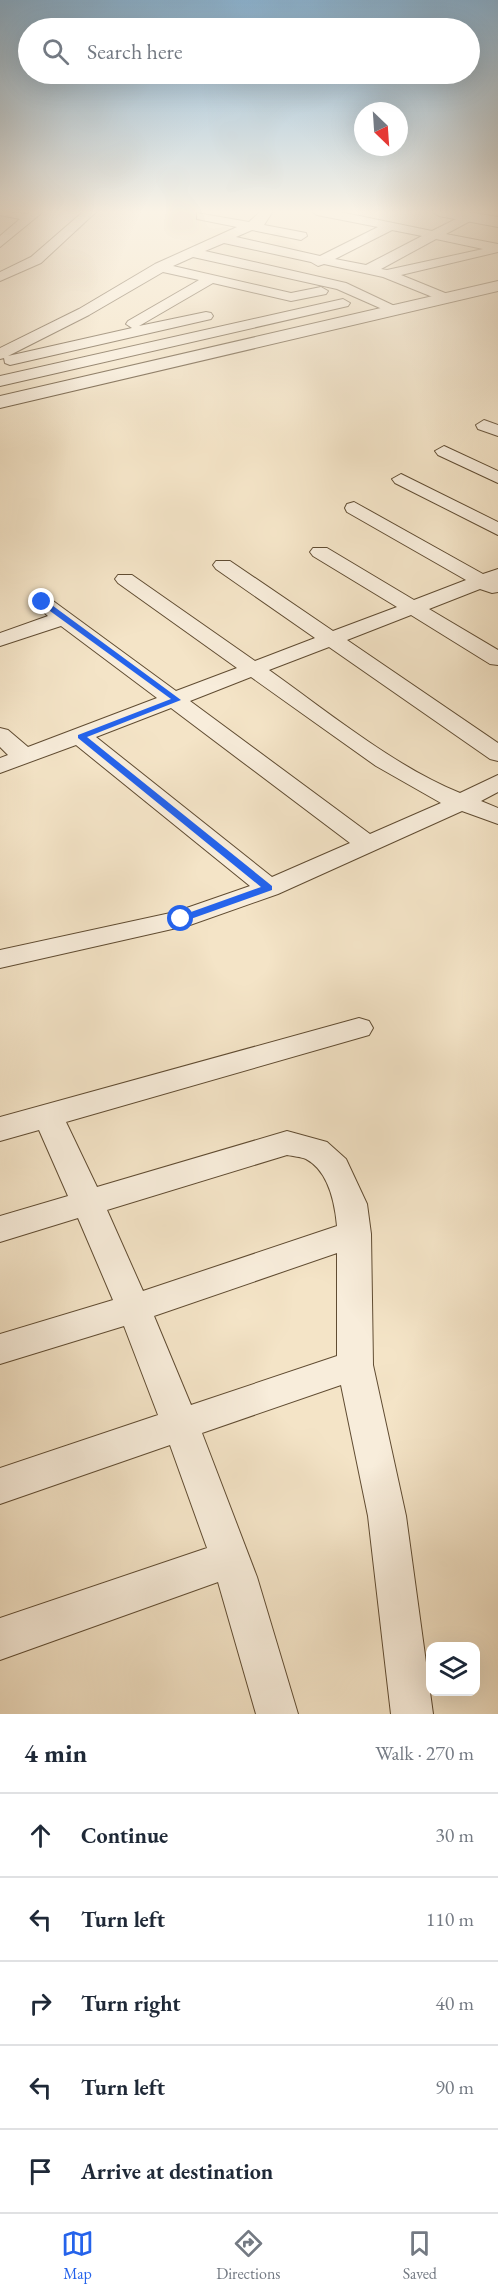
<!DOCTYPE html>
<meta charset="utf-8">
<style>
body{margin:0;font-family:"EB Garamond",serif;background:#f6f6f7;color:#1f2937}
.controls{position:absolute;right:18px;bottom:18px;display:grid;overflow:hidden;border-radius:12px;box-shadow:0 6px 24px #0002}
.controls button{width:54px;height:54px;display:grid;place-items:center;padding:0;border:0;border-bottom:2px solid #e0e1e3;background:#fff;color:#1f2937;font:30px sans-serif}
.compass{position:absolute;left:354px;top:102px;width:54px;height:54px;border-radius:50%;background:#fff;box-shadow:0 6px 24px #0002;rotate:155deg}
.stop{position:absolute;width:18px;height:18px;margin:-14px;border:4px solid #2563eb;border-radius:50%;background:#fff}
.stop.end{background:#2563eb;border-color:#fff;box-shadow:0 2px 6px #0008}
.list{margin:0;padding:0;list-style:none}
h2{display:flex;justify-content:space-between;align-items:center;height:78px;margin:0;padding:0 24px;font-size:26px}
h2 small{font-size:20px;font-weight:400;color:#747a83}
.list li{display:grid;grid-template-columns:39px 1fr auto;gap:18px;align-items:center;box-sizing:border-box;height:84px;padding:0 24px;border-top:2px solid #e0e1e3}
.list b{display:block;font-size:22px;white-space:nowrap}
.list em{font-size:20px;font-style:normal;color:#747a83}
.icon{flex:none;width:33px;height:33px;fill:none;stroke:currentColor;stroke-width:2;stroke-linecap:round;stroke-linejoin:round}
.map{position:relative;flex:none;width:498px;height:1714px;overflow:hidden}
.search{position:absolute;background:#fff;box-shadow:0 6px 24px #0002;left:18px;right:18px;top:18px;height:66px;display:flex;align-items:center;gap:15px;box-sizing:border-box;padding:0 21px;border-radius:33px;color:#747a83;font-size:22px}
.sheet{height:498px;background:#fff}
nav{display:flex;justify-content:space-around;align-items:center;box-sizing:border-box;height:84px;border-top:2px solid #e0e1e3;background:#fff;font-size:16px;color:#747a83}
nav a{display:grid;justify-items:center;gap:3px}
nav .on{color:#2563eb}
.map>svg:first-child{display:block}
.lines{fill:none;stroke-linecap:round;stroke-linejoin:round}
.minor-casing{stroke:#604c32;stroke-width:2}
.tertiary-casing{stroke:#604c32;stroke-width:2}
.minor{fill:#f8eddb;fill-rule:evenodd}
.tertiary{fill:#f8eddb;fill-rule:evenodd}
.route{fill:#2563eb}
</style>
<div class="map">
<svg width="498" height="1714" viewBox="0 0 498 1714">
<rect width="100%" height="100%" fill="#f4e4c7"/>
<filter id="stains"><feTurbulence type="fractalNoise" baseFrequency=".00333" numOctaves="4"/><feColorMatrix values="0 0 0 0 .2 0 0 0 0 .09 0 0 0 0 .02 0 0 0 .5 -.17"/></filter>
<radialGradient id="worn" r=".72"><stop offset=".6" stop-color="#630" stop-opacity="0"/><stop offset="1" stop-color="#630" stop-opacity=".3"/></radialGradient>
<g class="lines">
<g class="minor-casing">
<path id="minor" d="M 0,211 L 27,214 L 31,211 L 44,211 L 0,247 L 0,236 L 20,219 L 0,215 Z
M 84,211 L 97,211 L 41,263 L 0,281 L 0,272 L 31,257 Z
M 261,211 L 273,211 L 264,225 L 306,233 L 307,236 L 301,240 L 252,230 L 236,237 L 320,256 L 378,227 L 317,215 L 311,211 L 335,211 L 432,231 L 468,213 L 474,217 L 472,220 L 446,234 L 498,244 L 498,252 L 401,275 L 450,295 L 452,298 L 445,302 L 383,277 L 324,264 L 318,266 L 311,262 L 224,243 L 205,251 L 346,283 L 401,309 L 399,312 L 389,312 L 337,289 L 193,257 L 173,266 L 291,293 L 321,287 L 328,291 L 326,294 L 291,301 L 213,283 L 139,326 L 206,312 L 211,313 L 213,316 L 211,319 L 10,365 L 5,363 L 4,358 L 0,359 L 0,348 L 79,309 L 155,264 L 237,227 L 197,219 L 197,213 L 249,222 ZM 392,230 L 422,236 L 366,265 L 335,259 ZM 436,239 L 483,249 L 387,270 L 381,269 ZM 163,272 L 199,280 L 128,321 L 126,324 L 132,328 L 8,356 L 89,315 Z
M 343,299 L 350,303 L 348,306 L 0,386 L 0,376 Z
M 484,420 L 498,425 L 498,436 L 478,429 L 476,425 Z
M 444,446 L 498,471 L 498,483 L 438,455 L 435,451 Z
M 401,474 L 498,522 L 498,535 L 395,483 L 392,479 Z
M 354,502 L 483,574 L 498,569 L 498,592 L 492,593 L 480,589 L 429,609 L 498,650 L 498,665 L 490,664 L 411,615 L 347,640 L 498,743 L 498,761 L 490,759 L 329,647 L 269,670 C 327,711 395,767 460,793 L 498,775 L 498,792 L 481,801 L 498,808 L 498,824 L 462,811 L 278,894 L 190,925 L 0,968 L 0,950 L 175,912 L 250,886 L 76,745 L 0,773 L 0,758 L 8,755 L 0,747 L 0,728 L 8,730 L 28,747 L 157,698 L 61,626 L 0,646 L 0,633 L 48,616 L 32,602 L 35,598 L 49,598 L 176,691 L 237,668 L 118,583 L 115,579 L 118,575 L 132,575 L 255,661 L 315,638 L 216,569 L 213,565 L 216,561 L 230,561 L 333,631 L 397,607 L 313,556 L 310,552 L 313,548 L 327,548 L 414,600 L 466,580 L 347,512 L 345,508 L 347,504 ZM 251,677 L 376,766 L 441,803 L 370,834 L 190,701 ZM 171,708 L 350,843 L 272,877 L 96,737 Z
M 359,1018 L 369,1021 L 373,1028 L 369,1035 L 66,1122 L 97,1187 L 287,1131 L 327,1142 L 346,1159 L 367,1204 L 371,1234 L 373,1365 L 406,1516 L 433,1714 L 391,1714 L 368,1516 L 341,1385 L 202,1433 L 257,1577 L 298,1714 L 256,1714 L 218,1582 L 0,1660 L 0,1618 L 207,1548 L 170,1445 L 0,1504 L 0,1468 L 158,1415 L 124,1326 L 0,1364 L 0,1334 L 113,1300 L 78,1218 L 0,1242 L 0,1216 L 68,1196 L 39,1130 L 0,1141 L 0,1117 ZM 287,1155 C 293,1156 301,1157 306,1159 C 329,1171 335,1204 337,1226 L 143,1291 L 107,1210 ZM 337,1253 L 337,1356 L 191,1405 L 154,1316 Z"/>
</g>
<g class="tertiary-casing">
<path id="tertiary" d="M 431,211 L 463,211 L 498,217 L 498,227 L 439,216 Z
M 498,281 L 498,291 L 0,408 L 0,396 Z"/>
</g>
<use href="#minor" class="minor"/>
<use href="#tertiary" class="tertiary"/>
</g>
<linearGradient id="sky" x2="0" y2="1"><stop stop-color="#8bb7d8"/><stop offset="0.47" stop-color="#faf3e6"/><stop offset="1" stop-color="#faf3e6" stop-opacity="0"/></linearGradient>
<rect width="498" height="451" fill="url(#sky)"/>
<path class="route" d="M 39,600 L 45,600 L 181,700 L 87,737 L 272,886 L 272,890 L 185,921 L 177,921 L 177,917 L 261,887 L 78,738 L 78,735 L 171,699 L 39,603 Z"/>
<rect width="100%" height="100%" filter="url(#stains)"/>
<rect width="100%" height="100%" fill="url(#worn)"/>
</svg>
<div class="controls">
<button><svg class="icon" aria-label="layers" viewBox="0 0 24 24"><path d="M12 4l9 5-9 5-9-5zM3 14l9 5 9-5"/></svg></button>
</div>
<svg class="compass" viewBox="-18 -18 36 36"><path d="M0-13l5 13h-10z" fill="#e53935"/><path d="M0 13l5-13h-10z" fill="#747a83"/></svg>
<div class="stop" style="left:181px;top:919px"></div>
<div class="stop end" style="left:42px;top:602px"></div>
<div class="search"><svg class="icon" aria-label="search" viewBox="0 0 24 24"><circle cx="10" cy="10" r="6"/><path d="M15 15l6 6"/></svg>Search here</div>
</div>
<section class="sheet">
<h2>4 min<small>Walk · 270 m</small></h2>
<ul class="list">
<li><svg class="icon" aria-label="ahead" viewBox="0 0 24 24"><path d="M12 20V5M6 11l6-6 6 6"/></svg><div><b>Continue</b></div><em>30 m</em></li>
<li><svg class="icon" aria-label="left" viewBox="0 0 24 24"><path d="M17 20v-9H6M10 6l-5 5 5 5"/></svg><div><b>Turn left</b></div><em>110 m</em></li>
<li><svg class="icon" aria-label="right" viewBox="0 0 24 24"><path d="M7 20v-9h11M14 6l5 5-5 5"/></svg><div><b>Turn right</b></div><em>40 m</em></li>
<li><svg class="icon" aria-label="left" viewBox="0 0 24 24"><path d="M17 20v-9H6M10 6l-5 5 5 5"/></svg><div><b>Turn left</b></div><em>90 m</em></li>
<li><svg class="icon" aria-label="arrive" viewBox="0 0 24 24"><path d="M6 21V4h12l-3 4 3 4H6"/></svg><div><b>Arrive at destination</b></div></li>
</ul>
</section>
<nav>
<a class="on"><svg class="icon" aria-label="map" viewBox="0 0 24 24"><path d="M3 6l6-2 6 2 6-2v14l-6 2-6-2-6 2zM9 4v14M15 6v14"/></svg>Map</a>
<a><svg class="icon" aria-label="directions" viewBox="0 0 24 24"><path d="M12 3l9 9-9 9-9-9zM9 14v-3h6M13 9l2 2-2 2"/></svg>Directions</a>
<a><svg class="icon" aria-label="saved" viewBox="0 0 24 24"><path d="M7 4h10v16l-5-4-5 4z"/></svg>Saved</a>
</nav>
